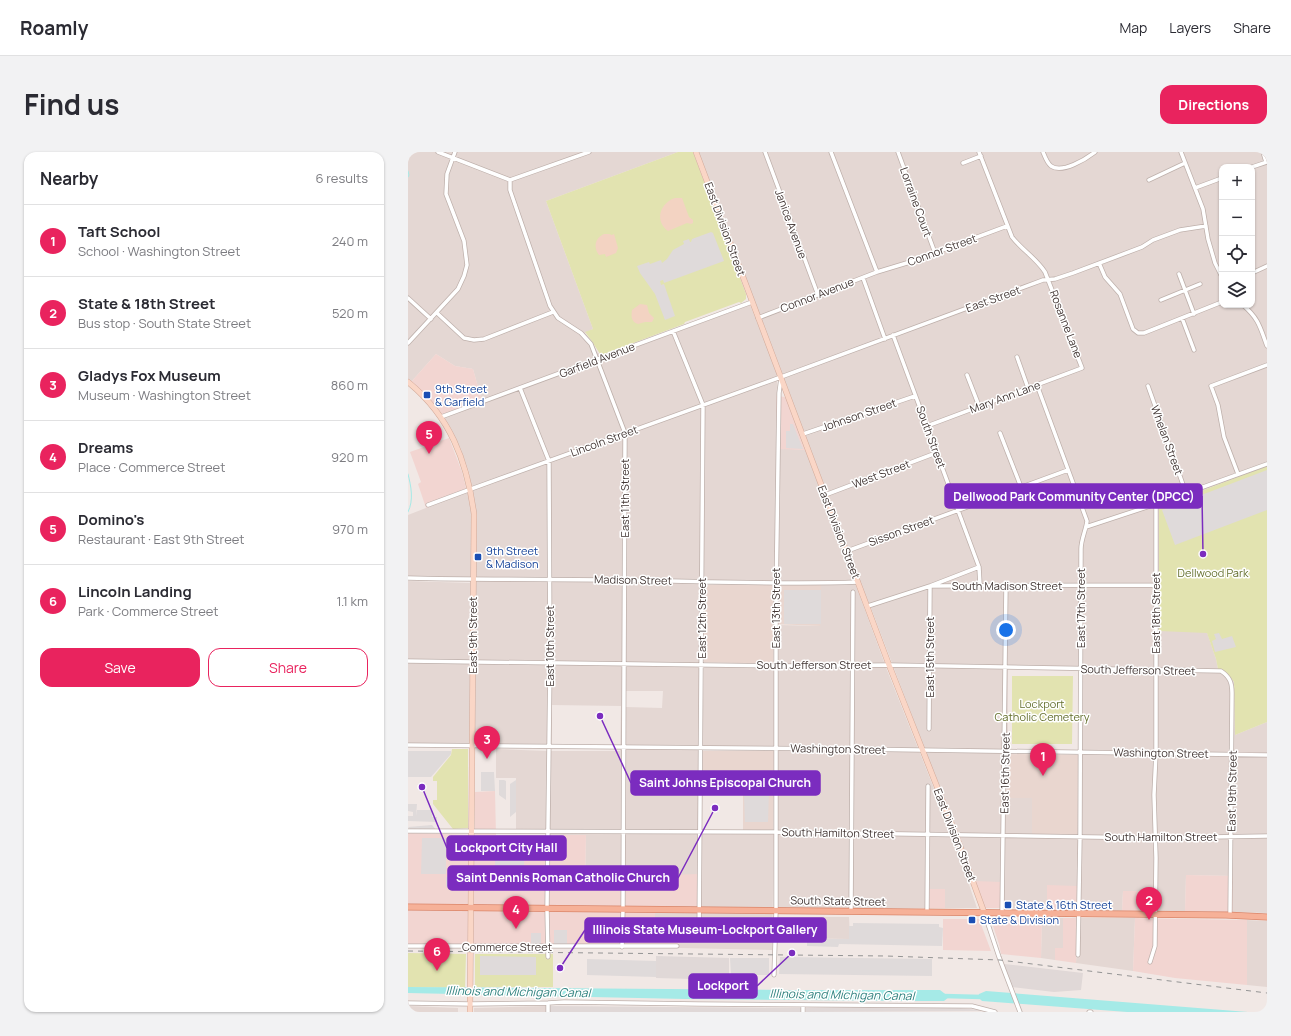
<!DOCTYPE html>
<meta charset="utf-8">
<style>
body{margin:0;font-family:Manrope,sans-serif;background:#f2f2f3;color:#2b2b33}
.controls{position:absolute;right:12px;top:12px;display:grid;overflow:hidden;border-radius:8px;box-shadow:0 1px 3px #0004}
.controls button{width:36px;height:36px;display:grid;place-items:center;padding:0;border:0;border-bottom:1px solid #e1e1e2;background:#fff;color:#2b2b33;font:20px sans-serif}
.you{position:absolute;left:598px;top:478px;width:14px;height:14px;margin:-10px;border:3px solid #fff;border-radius:50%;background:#1a73e8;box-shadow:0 0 0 6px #1a73e833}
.badge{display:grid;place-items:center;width:26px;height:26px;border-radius:50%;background:#e9235e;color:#fff;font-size:13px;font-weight:700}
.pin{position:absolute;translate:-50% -33px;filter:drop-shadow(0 1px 2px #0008)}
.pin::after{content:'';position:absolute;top:21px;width:14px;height:12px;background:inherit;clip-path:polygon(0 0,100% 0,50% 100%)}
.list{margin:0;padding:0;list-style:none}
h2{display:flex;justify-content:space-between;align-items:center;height:52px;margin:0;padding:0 16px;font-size:17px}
h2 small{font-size:13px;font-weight:400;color:#7c7c81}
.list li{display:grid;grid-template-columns:26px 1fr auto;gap:12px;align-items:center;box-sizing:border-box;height:72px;padding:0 16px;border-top:1px solid #e1e1e2}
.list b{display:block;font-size:15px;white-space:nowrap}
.list p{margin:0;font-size:13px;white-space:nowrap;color:#7c7c81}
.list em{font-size:13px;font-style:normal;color:#7c7c81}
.actions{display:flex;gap:8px;padding:12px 16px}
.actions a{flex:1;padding:9px 0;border:1px solid #e9235e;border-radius:12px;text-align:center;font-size:14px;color:#e9235e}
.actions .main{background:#e9235e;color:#fff}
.icon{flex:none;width:22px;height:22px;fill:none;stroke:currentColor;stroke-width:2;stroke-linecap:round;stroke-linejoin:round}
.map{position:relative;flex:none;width:859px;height:860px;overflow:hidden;border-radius:12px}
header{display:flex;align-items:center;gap:24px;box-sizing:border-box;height:56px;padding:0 20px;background:#fff;border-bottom:1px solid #e1e1e2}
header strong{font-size:19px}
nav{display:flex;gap:22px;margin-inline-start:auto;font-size:14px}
.intro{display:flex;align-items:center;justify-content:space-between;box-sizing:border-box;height:96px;padding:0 24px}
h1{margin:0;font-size:28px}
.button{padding:10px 18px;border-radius:12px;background:#e9235e;color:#fff;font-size:14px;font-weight:700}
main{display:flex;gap:24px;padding:0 24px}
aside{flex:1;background:#fff;border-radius:12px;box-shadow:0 1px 3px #0004}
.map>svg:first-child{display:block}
.residential{fill:#e4d7d3;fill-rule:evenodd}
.commercial{fill:#f2d5d1}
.industrial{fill:#e0d8d7}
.education{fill:#e9d6cf}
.green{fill:#e2e3b0}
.sand{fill:#f3d3c2}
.parking{fill:#dfdada}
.water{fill:#a5eae7}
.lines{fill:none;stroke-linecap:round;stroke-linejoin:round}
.stream{stroke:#a5eae7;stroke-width:1}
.canal{stroke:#a5eae7;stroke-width:4.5}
.street-casing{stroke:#beb0ab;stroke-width:5}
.secondary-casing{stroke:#d1aa9a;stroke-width:6}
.primary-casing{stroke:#da866a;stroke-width:7}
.street{stroke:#fff;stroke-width:3.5}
.secondary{stroke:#fad6c6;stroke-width:5}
.primary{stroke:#f6b198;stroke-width:5.5}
.rail{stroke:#949494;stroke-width:1;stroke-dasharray:5 5;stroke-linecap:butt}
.transit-dot{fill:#1a4fb4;stroke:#fff;stroke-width:1.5}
.labels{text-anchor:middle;stroke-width:3;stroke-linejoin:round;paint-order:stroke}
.street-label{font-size:11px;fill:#433735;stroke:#fff}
.transit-label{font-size:11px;fill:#164399;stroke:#fff;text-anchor:start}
.park-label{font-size:11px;fill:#646f2d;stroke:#fff}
.water-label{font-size:12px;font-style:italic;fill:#2e817e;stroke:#fff}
.leader{fill:none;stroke:#7b2cbf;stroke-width:1.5}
.callout-dot{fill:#7b2cbf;stroke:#fff;stroke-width:1.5}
.callout{fill:#7b2cbf;stroke:#7b2cbf;stroke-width:1.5}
.callout-label{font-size:12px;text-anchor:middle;font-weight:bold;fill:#fff}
</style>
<header>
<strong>Roamly</strong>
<nav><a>Map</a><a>Layers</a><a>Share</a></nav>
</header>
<div class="intro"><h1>Find us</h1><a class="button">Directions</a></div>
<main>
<aside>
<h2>Nearby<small>6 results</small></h2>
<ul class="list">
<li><span class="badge">1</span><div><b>Taft School</b><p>School · Washington Street</p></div><em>240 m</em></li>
<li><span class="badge">2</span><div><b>State &amp; 18th Street</b><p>Bus stop · South State Street</p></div><em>520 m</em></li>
<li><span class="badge">3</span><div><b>Gladys Fox Museum</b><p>Museum · Washington Street</p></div><em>860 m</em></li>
<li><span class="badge">4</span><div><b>Dreams</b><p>Place · Commerce Street</p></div><em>920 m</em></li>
<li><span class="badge">5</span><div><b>Domino's</b><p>Restaurant · East 9th Street</p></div><em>970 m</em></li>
<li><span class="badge">6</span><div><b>Lincoln Landing</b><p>Park · Commerce Street</p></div><em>1.1 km</em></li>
</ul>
<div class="actions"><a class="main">Save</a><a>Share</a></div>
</aside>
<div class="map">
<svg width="859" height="860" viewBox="0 0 859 860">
<rect width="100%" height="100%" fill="#f1e8e5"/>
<path class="residential" d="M 0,0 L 270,0 L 138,49 L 185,177 L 177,181 L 183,188 L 190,201 L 196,202 L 74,249 L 65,217 L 47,214 L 28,202 L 3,230 L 0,228 Z
M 290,0 L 859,0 L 859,314 L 756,353 L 808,507 L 810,517 L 819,521 L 826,530 L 827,583 L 859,570 L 859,761 L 825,760 L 825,724 L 778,723 L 777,759 L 744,759 L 745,739 L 715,739 L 714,759 L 668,759 L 669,734 L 640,734 L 639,757 L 593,756 L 567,729 L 463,456 L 460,453 ZM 814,15 L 844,15 L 844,153 L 814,153 ZM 600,514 L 671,515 L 669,683 L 624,682 L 624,646 L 600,646 Z
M 342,153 L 371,225 L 369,229 L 368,296 L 398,298 L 479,518 L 542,677 L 569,756 L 537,756 L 537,737 L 522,737 L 521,756 L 370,757 L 370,595 L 294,594 L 296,514 L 370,516 L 371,473 L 412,474 L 412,433 L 365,434 L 292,432 L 290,682 L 366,682 L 364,798 L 271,796 L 271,786 L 247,786 L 247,754 L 262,723 L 262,717 L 220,718 L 220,729 L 177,730 L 178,684 L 138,683 L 138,678 L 108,677 L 108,626 L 88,626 L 88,597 L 139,599 L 212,599 L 213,554 L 144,553 L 144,592 L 0,591 L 0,429 L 62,431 L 61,425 L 0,425 L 0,363 L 64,338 L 61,320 L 53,297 L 36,266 ZM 218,539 L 255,539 L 254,556 L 218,555 Z
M 370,765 L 441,765 L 442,787 L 370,786 Z
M 634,766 L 655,766 L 655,796 L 647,796 L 647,808 L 633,806 Z
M 670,766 L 727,766 L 725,819 L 668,811 Z
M 839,768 L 859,769 L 859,835 L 839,833 Z
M 0,854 L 50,856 L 50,860 L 0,860 Z
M 138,854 L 138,860 L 66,860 L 66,856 Z"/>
<path class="commercial" d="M 28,202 L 47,214 L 65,217 L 74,249 L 33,263 L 3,230 Z
M 368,244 L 378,245 L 398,298 L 368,297 Z
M 41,286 L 54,320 L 59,340 L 18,356 L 10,332 L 13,330 L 2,300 Z
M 87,639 L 88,683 L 178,683 L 177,730 L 220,729 L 220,717 L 262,717 L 262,723 L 290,722 L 289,754 L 247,754 L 247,786 L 271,786 L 271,796 L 246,796 L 247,794 L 0,793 L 0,681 L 67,683 L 67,640 Z
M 778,723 L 825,724 L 825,760 L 777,759 Z
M 567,729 L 593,730 L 593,756 L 577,756 Z
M 639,733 L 669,734 L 668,759 L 639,757 Z
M 521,737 L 537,737 L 537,756 L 521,756 Z
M 715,739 L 745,739 L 744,759 L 714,759 Z
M 634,766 L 633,806 L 593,802 L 591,792 L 583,768 Z
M 655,766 L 670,766 L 668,811 L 647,808 L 647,796 L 655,796 Z
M 727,766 L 839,768 L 839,833 L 767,826 L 725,819 Z
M 535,767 L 571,767 L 583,799 L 535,798 Z"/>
<path class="industrial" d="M 248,804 L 321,806 L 321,828 L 248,826 Z
M 596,812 L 675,821 L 673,838 L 646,840 L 604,835 Z
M 142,854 L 393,856 L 393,860 L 142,860 Z
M 463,855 L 553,856 L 579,859 L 398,860 L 398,856 Z"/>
<path class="education" d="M 297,433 L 413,433 L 412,474 L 366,472 L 365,512 L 296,510 Z
M 295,599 L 366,599 L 365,679 L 335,678 L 335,643 L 295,643 Z
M 600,602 L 670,603 L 669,683 L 624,682 L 624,646 L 600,646 Z"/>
<path class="green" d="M 270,0 L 285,0 L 338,142 L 338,147 L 333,151 L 331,150 L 277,170 L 276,172 L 196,202 L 192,202 L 183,188 L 177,180 L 185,177 L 138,49 Z
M 859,314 L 859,570 L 827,583 L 826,530 L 819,521 L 810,517 L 808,507 L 799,481 L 751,479 L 751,356 L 756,353 Z
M 604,524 L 665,524 L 664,592 L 604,592 Z
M 44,597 L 60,597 L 60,676 L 45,677 L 25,652 L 25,648 L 29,648 L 29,629 L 25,629 L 25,625 L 43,603 Z
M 0,801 L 58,802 L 57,836 L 0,835 Z
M 67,802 L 145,802 L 145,835 L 67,835 Z"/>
<path class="sand" d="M 267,46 L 274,46 L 281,65 L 285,68 L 285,71 L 283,72 L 279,71 L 260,79 C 246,69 252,51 267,46 Z
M 196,82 L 201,82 L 204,83 L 206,82 L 210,96 L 208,101 L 198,105 L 197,102 L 191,103 C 185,95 187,86 196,82 Z
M 232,152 L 239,153 L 241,161 L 246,166 L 244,170 L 237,170 L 230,172 C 223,170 223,164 224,158 Z"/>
<path class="parking" d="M 303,80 L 305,81 L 316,109 L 256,131 L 255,128 L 252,129 L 253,133 L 256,132 L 267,164 L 257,168 L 247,142 L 232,121 L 229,114 L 241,110 L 242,112 L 253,108 L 254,111 L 259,107 L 265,98 L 276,92 L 275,89 L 281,87 L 282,90 L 283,90 L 284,87 Z
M 382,272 L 385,272 L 395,297 L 378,296 L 378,279 L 382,279 Z
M 859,318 L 859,358 L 767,393 L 754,358 Z
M 376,438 L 413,438 L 413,472 L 376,472 Z
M 811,481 L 814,487 L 824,484 L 828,495 L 807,500 L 804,489 L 808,487 L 806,482 Z
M 0,599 L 43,599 L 43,602 L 23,625 L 0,625 Z
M 318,619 L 324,619 L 324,622 L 329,623 L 338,622 L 338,626 L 351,626 L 353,628 L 359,628 L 361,639 L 360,670 L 337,670 L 336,643 L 340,643 L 340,638 L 320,638 L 321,625 L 318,624 Z
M 73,620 L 86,620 L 87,639 L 73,639 Z
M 91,628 L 96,628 L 98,629 L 98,648 L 91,643 Z
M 108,628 L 108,660 L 102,665 L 102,632 Z
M 0,652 L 9,652 L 8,664 L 9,658 L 24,658 L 24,665 L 29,665 L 29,670 L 0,669 L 0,664 L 5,664 L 5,660 L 0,659 Z
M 24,673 L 30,680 L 4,679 L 0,675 Z
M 14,686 L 38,686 L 38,722 L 13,722 Z
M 87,686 L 117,687 L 116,716 L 87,716 Z
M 38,725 L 55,725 L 55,735 L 38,735 Z
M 445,771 L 531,772 L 531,775 L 535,776 L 534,794 L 431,792 L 430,795 L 399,794 L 399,787 L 441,787 L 441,774 L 445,774 Z
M 146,778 L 159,778 L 159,794 L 146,794 Z
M 123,781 L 133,781 L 133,794 L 123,793 Z
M 72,804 L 128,805 L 128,823 L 72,823 Z
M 372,805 L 524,807 L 524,824 L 371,822 Z
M 322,806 L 361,806 L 361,823 L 323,823 Z
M 179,807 L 248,809 L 248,825 L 179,823 Z"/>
<path class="water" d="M 0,835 L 384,838 L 532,838 L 541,845 L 536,849 L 515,849 L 278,847 L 0,841 Z
M 578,839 L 840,860 L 719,860 L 574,849 L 570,845 L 571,842 Z"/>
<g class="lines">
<path class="stream" d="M 0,19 L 1,23 L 0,25
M 0,322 C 3,334 6,348 0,360"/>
<path class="canal" d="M 536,844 L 574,845"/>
<g class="street-casing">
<path id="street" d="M 30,0 L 102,28 L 102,38 L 142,154 L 150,166 L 173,181 L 183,192 L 217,281 L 215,757 L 214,795
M 357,0 L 410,143
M 423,0 L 469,120
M 490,0 L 527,101
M 635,0 C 637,5 639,11 643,14 C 654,22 678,7 687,0
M 773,0 L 795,57 L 800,87 L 807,111 L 814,125
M 855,0 L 858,10
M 555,11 L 573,4
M 844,15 L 859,10
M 102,28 L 181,0
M 741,28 L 777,11
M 787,36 L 814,26
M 691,111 L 697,125 L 712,142 L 725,177 L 730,181 L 736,181 L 814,150
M 844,121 L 859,114
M 771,122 L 786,162
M 455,126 L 477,187
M 0,146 L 23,167
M 753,148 L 792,132
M 835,153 C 851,167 852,175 859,194
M 29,161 L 56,186 L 66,188 L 76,187 L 145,160
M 350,166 L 469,120 L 502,110 L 599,74
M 774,166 L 786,198
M 265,179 L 295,253 L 291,787
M 485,183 L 571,415 L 572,433
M 0,191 L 50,137 L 56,124 L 59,113 L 56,89 L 38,42 L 39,22 L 47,0
M 609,205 L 620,236
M 559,223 L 571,254
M 629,233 L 679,369 C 678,378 673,387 673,397 L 672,685 L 670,803
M 740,234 L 778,341
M 112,236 L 141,309 L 142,510 L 139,757 L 140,805
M 33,265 L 344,150
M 519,274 L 674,216 L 637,120 C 628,106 614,98 604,85 L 571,0
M 592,281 L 613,335
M 395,282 L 507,244
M 830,322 L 816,285 L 810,253 L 803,234 L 859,213
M 417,343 L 528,301
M 20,353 L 63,337 L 373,225 L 635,128 L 647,127 L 665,121 L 734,95 L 745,88 L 772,78 L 798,74
M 678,375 L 748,352 L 859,312
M 439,399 L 660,318
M 0,426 C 72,428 143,427 215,428 C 293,429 372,433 450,430
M 460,454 L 522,434 L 571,415
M 0,509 L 368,514 L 481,513 L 813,519 C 822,525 824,531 824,541 L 822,763
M 521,577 L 522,434 L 749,433
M 0,593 L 445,597 L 859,603
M 0,679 L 368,680 L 746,686 L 859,684
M 443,759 L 445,440
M 519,760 L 520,634
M 576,760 L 591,805 L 612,860
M 594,761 L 598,433
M 0,794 L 269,794
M 742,810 L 747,794 L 748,706 L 746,643 L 748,601 L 748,352
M 366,823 L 368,759 L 368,450 L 371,241 L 373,226
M 0,851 L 62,852 L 140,851 L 156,850 L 291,852 L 564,854 L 587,860
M 140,851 L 140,860
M 395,860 L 395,853
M 681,860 L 683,860"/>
</g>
<g class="secondary-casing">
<path id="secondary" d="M 288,0 L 481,513 L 548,683 L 576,760
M 0,230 C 42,264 59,309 66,362 L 62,860"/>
</g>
<g class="primary-casing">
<path id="primary" d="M 0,755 L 818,763 L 859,765"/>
</g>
<use href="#street" class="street"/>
<use href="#secondary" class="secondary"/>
<use href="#primary" class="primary"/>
<path class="rail" d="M 0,799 L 478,804 L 592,808 L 859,841"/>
</g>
<g class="transit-dot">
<rect x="15" y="239" width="8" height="8" rx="2"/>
<rect x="66" y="401" width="8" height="8" rx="2"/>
<rect x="596" y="749" width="8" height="8" rx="2"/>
<rect x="560" y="764" width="8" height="8" rx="2"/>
</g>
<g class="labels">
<g class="street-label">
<text transform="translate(508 50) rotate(70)" y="4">Lorraine Court</text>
<text transform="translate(383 72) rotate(70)" y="4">Janice Avenue</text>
<text transform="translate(317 77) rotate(70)" y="4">East Division Street</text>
<text transform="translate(534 98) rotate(-20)" y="4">Connor Street</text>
<text transform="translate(409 143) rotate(-21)" y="4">Connor Avenue</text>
<text transform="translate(585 147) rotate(-20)" y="4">East Street</text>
<text transform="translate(658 172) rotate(69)" y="4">Rosanne Lane</text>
<text transform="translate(189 208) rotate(-21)" y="4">Garfield Avenue</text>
<text transform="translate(597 245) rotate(-20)" y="4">Mary Ann Lane</text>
<text transform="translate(451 263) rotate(-19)" y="4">Johnson Street</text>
<text transform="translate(523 285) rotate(70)" y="4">South Street</text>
<text transform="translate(759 288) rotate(70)" y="4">Whelan Street</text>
<text transform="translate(196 289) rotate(-20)" y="4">Lincoln Street</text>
<text transform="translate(473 322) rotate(-21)" y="4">West Street</text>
<text transform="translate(217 346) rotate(-90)" y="4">East 11th Street</text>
<text transform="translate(493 379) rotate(-20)" y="4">Sisson Street</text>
<text transform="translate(431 380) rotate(69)" y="4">East Division Street</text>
<text transform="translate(225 428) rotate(1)" y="4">Madison Street</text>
<text x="599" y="438">South Madison Street</text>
<text transform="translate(368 456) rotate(-90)" y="4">East 13th Street</text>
<text transform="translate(673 456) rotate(-90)" y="4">East 17th Street</text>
<text transform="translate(748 461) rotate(-90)" y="4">East 18th Street</text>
<text transform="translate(294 466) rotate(-90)" y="4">East 12th Street</text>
<text transform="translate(65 483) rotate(-90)" y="4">East 9th Street</text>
<text transform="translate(142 494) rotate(-90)" y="4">East 10th Street</text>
<text transform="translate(522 505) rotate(-90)" y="4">East 15th Street</text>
<text x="406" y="517">South Jefferson Street</text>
<text transform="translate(730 518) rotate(1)" y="4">South Jefferson Street</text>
<text transform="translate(430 597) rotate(1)" y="4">Washington Street</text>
<text transform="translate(753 601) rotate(1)" y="4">Washington Street</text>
<text transform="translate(597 621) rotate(-89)" y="4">East 16th Street</text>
<text transform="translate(824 639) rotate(-89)" y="4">East 19th Street</text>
<text transform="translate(430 681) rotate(1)" y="4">South Hamilton Street</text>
<text transform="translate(547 683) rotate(69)" y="4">East Division Street</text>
<text x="753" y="689">South Hamilton Street</text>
<text transform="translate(430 749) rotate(1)" y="4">South State Street</text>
<text x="99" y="799">Commerce Street</text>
</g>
<g class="transit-label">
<text x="27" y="241">9th Street<tspan x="27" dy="13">&amp; Garfield</tspan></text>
<text x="78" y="403">9th Street<tspan x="78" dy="13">&amp; Madison</tspan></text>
<text x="608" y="757">State &amp; 16th Street</text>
<text x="572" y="772">State &amp; Division</text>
</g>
<g class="park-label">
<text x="805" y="425">Dellwood Park</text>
<text x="634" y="556">Lockport<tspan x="634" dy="13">Catholic Cemetery</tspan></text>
</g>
<g class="water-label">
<text transform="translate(110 840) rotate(1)" y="4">Illinois and Michigan Canal</text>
<text transform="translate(434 843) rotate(1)" y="4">Illinois and Michigan Canal</text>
</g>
</g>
<path class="leader" d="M795 402L794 344M192 564L223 631M14 635L39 696M307 656L270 726M152 816L177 778M384 801L349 834"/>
<g class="callout-dot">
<circle cx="795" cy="402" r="4"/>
<circle cx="192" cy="564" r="4"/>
<circle cx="14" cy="635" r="4"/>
<circle cx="307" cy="656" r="4"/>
<circle cx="152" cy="816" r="4"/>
<circle cx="384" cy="801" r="4"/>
</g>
<g class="callout">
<rect x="537" y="332" width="257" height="24" rx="4"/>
<rect x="223" y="619" width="189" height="24" rx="4"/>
<rect x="39" y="684" width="119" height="24" rx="4"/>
<rect x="40" y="714" width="230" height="24" rx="4"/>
<rect x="177" y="766" width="241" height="24" rx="4"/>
<rect x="281" y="822" width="68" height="24" rx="4"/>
</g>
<g class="callout-label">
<text x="666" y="349">Dellwood Park Community Center (DPCC)</text>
<text x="317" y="635">Saint Johns Episcopal Church</text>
<text x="98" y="700">Lockport City Hall</text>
<text x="155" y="730">Saint Dennis Roman Catholic Church</text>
<text x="297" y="782">Illinois State Museum-Lockport Gallery</text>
<text x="315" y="838">Lockport</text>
</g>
</svg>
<div class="controls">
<button>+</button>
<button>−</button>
<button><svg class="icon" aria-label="locate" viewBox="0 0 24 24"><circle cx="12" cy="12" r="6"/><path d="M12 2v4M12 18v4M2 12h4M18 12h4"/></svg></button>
<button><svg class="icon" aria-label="layers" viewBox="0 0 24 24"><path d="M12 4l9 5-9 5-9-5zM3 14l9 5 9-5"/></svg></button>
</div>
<div class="you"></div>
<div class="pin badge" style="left:635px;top:624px">1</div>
<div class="pin badge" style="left:741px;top:768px">2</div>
<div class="pin badge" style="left:79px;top:607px">3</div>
<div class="pin badge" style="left:108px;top:777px">4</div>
<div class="pin badge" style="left:21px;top:302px">5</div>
<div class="pin badge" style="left:29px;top:819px">6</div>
</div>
</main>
